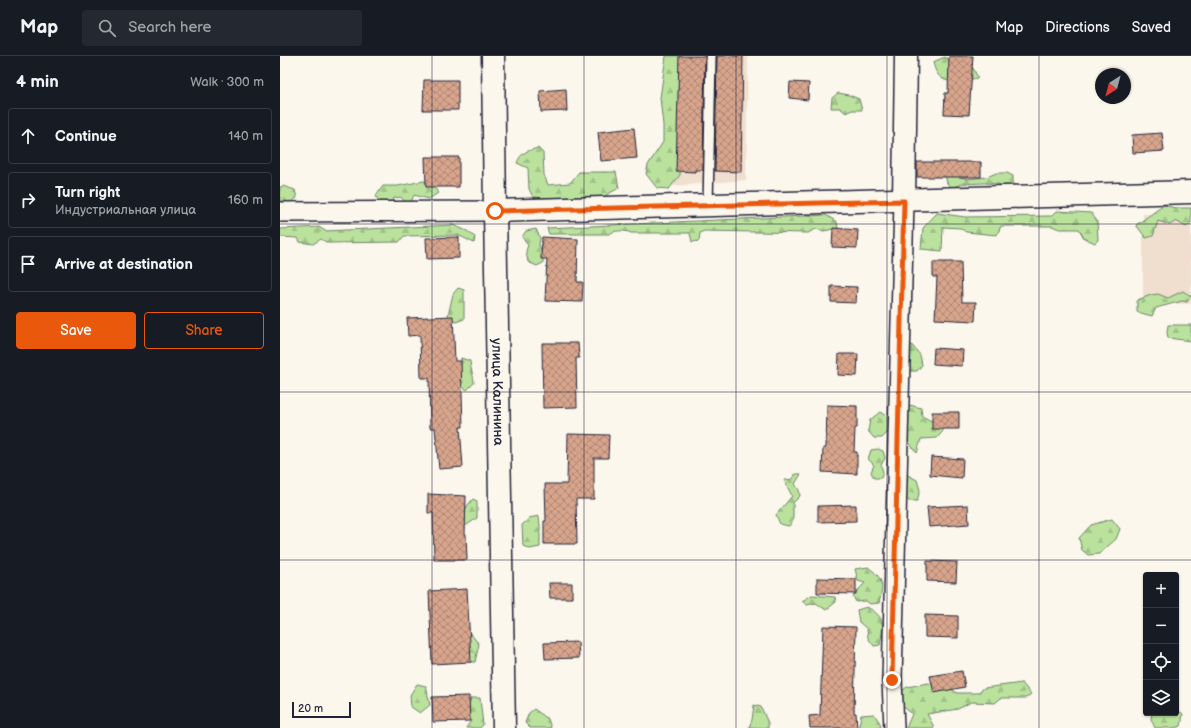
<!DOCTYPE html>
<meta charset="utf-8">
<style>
body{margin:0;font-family:"Balsamiq Sans",sans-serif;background:#242831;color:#f1f3f6}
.controls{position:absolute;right:12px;bottom:12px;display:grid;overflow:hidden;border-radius:4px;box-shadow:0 1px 3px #0004}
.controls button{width:36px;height:36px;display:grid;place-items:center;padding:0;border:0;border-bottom:1px solid #363941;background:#171b24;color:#f1f3f6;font:20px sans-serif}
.compass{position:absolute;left:815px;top:12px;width:36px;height:36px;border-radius:50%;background:#171b24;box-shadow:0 1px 3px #0004;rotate:216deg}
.scale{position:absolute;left:12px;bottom:10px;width:59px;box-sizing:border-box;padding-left:4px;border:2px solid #22223b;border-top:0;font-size:11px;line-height:14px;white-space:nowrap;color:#22223b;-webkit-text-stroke:3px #fbf7ec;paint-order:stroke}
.stop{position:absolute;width:12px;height:12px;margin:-9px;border:3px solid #ea580c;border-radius:50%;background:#fff}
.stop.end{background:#ea580c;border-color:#fff;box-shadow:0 1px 4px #0008}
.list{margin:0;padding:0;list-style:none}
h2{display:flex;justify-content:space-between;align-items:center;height:52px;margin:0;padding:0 16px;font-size:17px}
h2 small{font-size:13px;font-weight:400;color:#9ea1a6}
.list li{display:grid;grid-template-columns:26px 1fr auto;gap:12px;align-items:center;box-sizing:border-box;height:56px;margin:0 8px 8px;padding:0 8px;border:1px solid #363941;border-radius:4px}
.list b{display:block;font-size:15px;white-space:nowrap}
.list p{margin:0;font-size:13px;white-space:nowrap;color:#9ea1a6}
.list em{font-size:13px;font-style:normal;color:#9ea1a6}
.actions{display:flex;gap:8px;padding:12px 16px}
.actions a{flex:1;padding:9px 0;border:1px solid #ea580c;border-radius:4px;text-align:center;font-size:14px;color:#ea580c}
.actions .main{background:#ea580c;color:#fff}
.icon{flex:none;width:22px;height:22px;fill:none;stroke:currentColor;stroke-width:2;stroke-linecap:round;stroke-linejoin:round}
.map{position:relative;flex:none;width:911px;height:672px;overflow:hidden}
header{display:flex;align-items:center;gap:24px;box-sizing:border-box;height:56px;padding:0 20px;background:#171b24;border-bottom:1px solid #363941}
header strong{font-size:19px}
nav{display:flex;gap:22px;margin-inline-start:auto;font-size:14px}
.search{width:280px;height:36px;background:#242831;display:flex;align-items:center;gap:10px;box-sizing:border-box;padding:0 14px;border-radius:4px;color:#9ea1a6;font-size:15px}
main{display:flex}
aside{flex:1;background:#171b24}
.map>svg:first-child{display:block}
.built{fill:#f0decf}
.forest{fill:url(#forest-firs);stroke:#6e826c}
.building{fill:url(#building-cross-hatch);stroke:#22223b}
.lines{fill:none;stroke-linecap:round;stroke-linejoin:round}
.lane-casing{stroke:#22223b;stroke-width:12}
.street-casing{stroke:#22223b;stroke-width:22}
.secondary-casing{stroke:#22223b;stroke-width:25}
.lane{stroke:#fbf7ec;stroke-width:9}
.street{stroke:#fbf7ec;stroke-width:19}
.secondary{stroke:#fbf7ec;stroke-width:22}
.route{stroke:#ea580c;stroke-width:5}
.grid{fill:none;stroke:#22223b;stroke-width:1;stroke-opacity:0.55}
.labels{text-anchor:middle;stroke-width:3;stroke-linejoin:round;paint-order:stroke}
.street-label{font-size:14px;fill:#22223b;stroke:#fbf7ec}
</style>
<header>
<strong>Map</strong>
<div class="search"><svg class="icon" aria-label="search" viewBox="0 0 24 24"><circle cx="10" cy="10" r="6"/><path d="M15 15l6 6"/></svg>Search here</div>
<nav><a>Map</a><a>Directions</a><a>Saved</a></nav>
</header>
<main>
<aside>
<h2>4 min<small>Walk · 300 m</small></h2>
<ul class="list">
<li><svg class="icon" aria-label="ahead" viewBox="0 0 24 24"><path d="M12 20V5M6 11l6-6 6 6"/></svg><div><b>Continue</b></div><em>140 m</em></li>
<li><svg class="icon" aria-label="right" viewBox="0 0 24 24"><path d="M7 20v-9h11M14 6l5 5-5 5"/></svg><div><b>Turn right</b><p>Индустриальная улица</p></div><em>160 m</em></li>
<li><svg class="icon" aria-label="arrive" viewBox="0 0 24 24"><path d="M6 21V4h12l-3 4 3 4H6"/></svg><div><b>Arrive at destination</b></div></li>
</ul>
<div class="actions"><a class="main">Save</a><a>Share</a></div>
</aside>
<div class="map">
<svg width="911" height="672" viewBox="0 0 911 672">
<defs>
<pattern id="forest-firs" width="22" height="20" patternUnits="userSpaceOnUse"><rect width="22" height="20" fill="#bae29d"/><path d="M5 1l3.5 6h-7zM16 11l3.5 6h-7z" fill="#a0c288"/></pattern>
<pattern id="building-cross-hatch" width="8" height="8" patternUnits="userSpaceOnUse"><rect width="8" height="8" fill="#d8a58c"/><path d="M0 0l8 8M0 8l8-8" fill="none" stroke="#af8674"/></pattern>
</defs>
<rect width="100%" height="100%" fill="#fbf7ec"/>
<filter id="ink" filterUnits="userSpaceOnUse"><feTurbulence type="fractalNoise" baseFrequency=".025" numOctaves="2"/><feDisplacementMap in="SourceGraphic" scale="8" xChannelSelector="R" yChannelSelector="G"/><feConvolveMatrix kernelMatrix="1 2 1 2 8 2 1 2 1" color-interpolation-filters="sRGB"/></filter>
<g filter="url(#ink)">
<path class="built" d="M 391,0 L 468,0 L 466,124 L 392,130 Z
M 863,158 L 911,159 L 911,248 L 863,248 Z"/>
<path class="forest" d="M 386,0 L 402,0 L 400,119 L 389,133 L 377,132 L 366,118 L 368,109 L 383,86 L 383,69 L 380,42 Z
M 665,1 L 671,5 L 675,12 L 693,12 L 698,22 C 679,25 658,33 653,6 Z
M 558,37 L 569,39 L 579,43 L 582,54 L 572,54 L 566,57 L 560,52 L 551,52 L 552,42 Z
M 258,92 L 263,97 L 264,119 L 268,129 L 290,127 L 299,116 L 336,116 L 339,132 L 328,138 L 314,149 L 297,141 L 285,143 L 253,141 L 249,133 L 248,112 L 237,107 C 241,96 247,95 258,92 Z
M 671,117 L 687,123 L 707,121 L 716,117 L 727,117 L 733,120 L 733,128 L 726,132 L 718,128 L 704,127 L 681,128 L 671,132 L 667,127 L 665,119 Z
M 143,125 L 152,127 L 158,137 L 149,143 L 134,139 L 131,146 L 126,147 L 121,141 L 114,142 L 111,148 L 99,146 L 96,140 L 103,130 L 118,130 Z
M 3,130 L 15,134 L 17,142 L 11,146 L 0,145 L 0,131 Z
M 884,149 L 895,152 L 911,152 L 911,167 L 906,171 L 896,165 L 890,169 L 878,165 L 873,180 L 866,182 L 856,169 Z
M 777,155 L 811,157 L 817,165 L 818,184 L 815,187 L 804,182 L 799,173 L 779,173 L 772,170 L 721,170 L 717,179 L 686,176 L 680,172 L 663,171 L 662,195 L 641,193 L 643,172 L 657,157 L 685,161 L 772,160 Z
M 546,159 L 557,166 L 558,172 L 544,175 L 536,173 L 528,177 L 424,175 L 420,177 L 419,185 L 412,186 L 410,177 L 351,177 C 345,174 334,174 329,178 L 269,178 L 267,172 Z
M 173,169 L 187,175 L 195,181 L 194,187 L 178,179 L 124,180 L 119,186 L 48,187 L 41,183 L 33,188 L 20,186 L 18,182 L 0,181 L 0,173 L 39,171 L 45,175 Z
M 256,173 L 260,182 L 259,189 L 263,200 L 263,207 L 257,210 L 248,206 L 246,195 L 248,189 L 242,181 L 246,175 Z
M 178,232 L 184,234 L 184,263 L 176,266 L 167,264 L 173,238 Z
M 903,235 L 911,240 L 907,246 L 902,245 L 876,252 L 872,260 L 857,256 L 857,244 L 871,239 L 878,238 L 888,242 Z
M 888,269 L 911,269 L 911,285 L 888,282 L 887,277 Z
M 630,287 L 640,299 L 642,309 L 637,315 L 625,315 L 623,294 Z
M 181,302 L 190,305 C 190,313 194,319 194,327 L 187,334 L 179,328 Z
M 630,349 L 641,352 L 642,360 L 661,370 L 663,375 L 657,382 L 641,383 L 637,397 L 621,376 L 622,361 Z
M 600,356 L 608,361 L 608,376 L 602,382 L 594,382 L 588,375 L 590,364 Z
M 598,393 L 603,395 L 605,402 L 601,409 L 603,416 L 601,422 L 594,422 L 591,416 L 594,409 L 588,403 L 591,394 Z
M 515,418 L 521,418 L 515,428 L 519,434 L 520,440 L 513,447 L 513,465 L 509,470 L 500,468 L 496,459 L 512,440 L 504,424 L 513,423 Z
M 628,419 L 637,424 L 640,434 L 637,445 L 629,445 L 620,437 L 622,420 Z
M 193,443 L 197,445 L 197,462 L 187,469 L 162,471 L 185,457 L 187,450 Z
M 259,460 L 260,470 L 260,491 L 250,493 L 243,490 L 242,469 L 249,462 Z
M 832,463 L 840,473 L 836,483 L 819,498 L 808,499 L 802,494 L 799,482 L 811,469 Z
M 588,511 C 603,522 604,528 599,547 L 590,548 L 586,545 L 576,546 L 573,540 L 579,533 L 585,527 L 578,525 L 575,513 Z
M 532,539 L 555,541 L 556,546 L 546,554 L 536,547 L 527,549 L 522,545 Z
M 587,551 C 607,562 603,569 600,589 L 594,590 L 588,582 L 587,573 L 579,566 L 577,554 Z
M 189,576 L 199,588 L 195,606 L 186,606 Z
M 648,627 L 668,631 L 677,637 L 697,637 L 704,632 L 742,627 L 751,638 L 746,642 L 721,642 L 715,647 L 691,646 L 678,653 L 647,658 L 654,671 L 653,672 L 626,672 L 632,658 L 618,646 L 618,638 L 627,631 Z
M 137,628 L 146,630 L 150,649 L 140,657 L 131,651 L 130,639 Z
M 191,642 L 200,642 L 203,669 L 200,672 L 186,672 L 191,665 L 187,655 Z
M 474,649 L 481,651 L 488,667 L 488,672 L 469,671 L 472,664 Z
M 254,653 L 268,663 L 271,672 L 250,672 L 245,667 L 249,657 Z
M 896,653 L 903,658 L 901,670 L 894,672 L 875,672 L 871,663 L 872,657 L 896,657 Z
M 594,658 L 600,667 L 601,672 L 576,672 L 579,670 L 581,659 Z"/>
<path class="building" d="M 399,0 L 425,0 L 423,114 L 415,114 L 415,116 L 396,115 Z
M 437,0 L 463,0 L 461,116 L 435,115 Z
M 669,0 L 693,0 L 689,59 L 664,58 L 665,37 L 668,37 Z
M 144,24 L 178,24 L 178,54 L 143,54 Z
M 510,26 L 529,27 L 528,44 L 509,42 Z
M 286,33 L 287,55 L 261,56 L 260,35 Z
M 354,72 L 357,102 L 321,105 L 318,76 Z
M 882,77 L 884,95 L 853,97 L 852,79 Z
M 145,101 L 179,101 L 179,131 L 146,131 Z
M 637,106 L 701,106 L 701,121 L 637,121 Z
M 553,172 L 578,174 L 577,192 L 552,191 Z
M 179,181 L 179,202 L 147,203 L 146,182 Z
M 262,181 L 298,183 L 297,226 L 303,226 L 302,246 L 265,245 L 267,203 L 261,203 Z
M 653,206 L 681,206 L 682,246 L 696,246 L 695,265 L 655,263 L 657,221 L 653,221 Z
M 551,230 L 577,231 L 576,247 L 551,246 Z
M 173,260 L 175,305 L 181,305 L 183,371 L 180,371 L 183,411 L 159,413 L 155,372 L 150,372 L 149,322 L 141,322 L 140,279 L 128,280 L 127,262 Z
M 262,287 L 298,287 L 299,302 L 296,302 L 297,351 L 263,352 Z
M 654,292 L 683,294 L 682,310 L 653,308 Z
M 559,298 L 578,298 L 577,320 L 558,319 Z
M 547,349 L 577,350 L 577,372 L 575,372 L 574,396 L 577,396 L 577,418 L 542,416 L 543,392 L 546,392 Z
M 652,356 L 679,356 L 679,373 L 652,373 Z
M 288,378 L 329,379 L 328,402 L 314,402 L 314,443 L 296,443 L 297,488 L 264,488 L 264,465 L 266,465 L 265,428 L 287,428 Z
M 651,401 L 683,403 L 682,422 L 650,419 Z
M 148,438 L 186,440 L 185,478 L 186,478 L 187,504 L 154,504 L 153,457 L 148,457 Z
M 576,449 L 576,465 L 538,466 L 538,450 Z
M 688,449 L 689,468 L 649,471 L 647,451 Z
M 647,505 L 677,506 L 676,526 L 647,525 Z
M 537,522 L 576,523 L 576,538 L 537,537 Z
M 269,527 L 292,527 L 292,542 L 270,542 Z
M 187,533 L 191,606 L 152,608 L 149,535 Z
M 645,559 L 678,560 L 678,582 L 645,581 Z
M 543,570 L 576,571 L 574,657 L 576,657 L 577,672 L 530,672 L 529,660 L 540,659 Z
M 298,586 L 299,602 L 265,603 L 264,587 Z
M 682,615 L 685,631 L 654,637 L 650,620 Z
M 189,640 L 190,665 L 153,666 L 152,641 Z"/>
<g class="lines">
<g class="lane-casing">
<path id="lane" d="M 428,150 L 431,0"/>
</g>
<g class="street-casing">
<path id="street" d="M 0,156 L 215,155
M 614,672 L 612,624 L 624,145"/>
</g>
<g class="secondary-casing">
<g id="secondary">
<path id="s1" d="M 213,0 L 215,155 L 224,672"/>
<path d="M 624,145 L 626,0"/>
<path d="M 215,155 L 911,136"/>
</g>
</g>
<use href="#lane" class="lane"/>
<use href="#street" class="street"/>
<use href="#secondary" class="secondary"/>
</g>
</g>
<g class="lines" filter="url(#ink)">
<path class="route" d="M 215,155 L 624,145 L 612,624"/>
</g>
<path class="grid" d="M 152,0 L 152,672M 304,0 L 304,672M 456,0 L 456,672M 607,0 L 607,672M 759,0 L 759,672M 0,168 L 911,168M 0,336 L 911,336M 0,504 L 911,504"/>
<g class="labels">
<g class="street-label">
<text dy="5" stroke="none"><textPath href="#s1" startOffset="336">улица Калинина</textPath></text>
</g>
</g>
</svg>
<div class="controls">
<button>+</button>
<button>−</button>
<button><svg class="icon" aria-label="locate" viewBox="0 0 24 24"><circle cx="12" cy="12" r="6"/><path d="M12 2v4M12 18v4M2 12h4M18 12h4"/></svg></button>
<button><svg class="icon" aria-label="layers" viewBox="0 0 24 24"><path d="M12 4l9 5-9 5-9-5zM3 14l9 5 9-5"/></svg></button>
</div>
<svg class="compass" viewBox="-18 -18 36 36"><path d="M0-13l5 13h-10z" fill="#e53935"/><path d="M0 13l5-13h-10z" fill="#9ea1a6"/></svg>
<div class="scale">20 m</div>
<div class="stop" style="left:215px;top:155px"></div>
<div class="stop end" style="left:612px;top:624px"></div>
</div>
</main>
